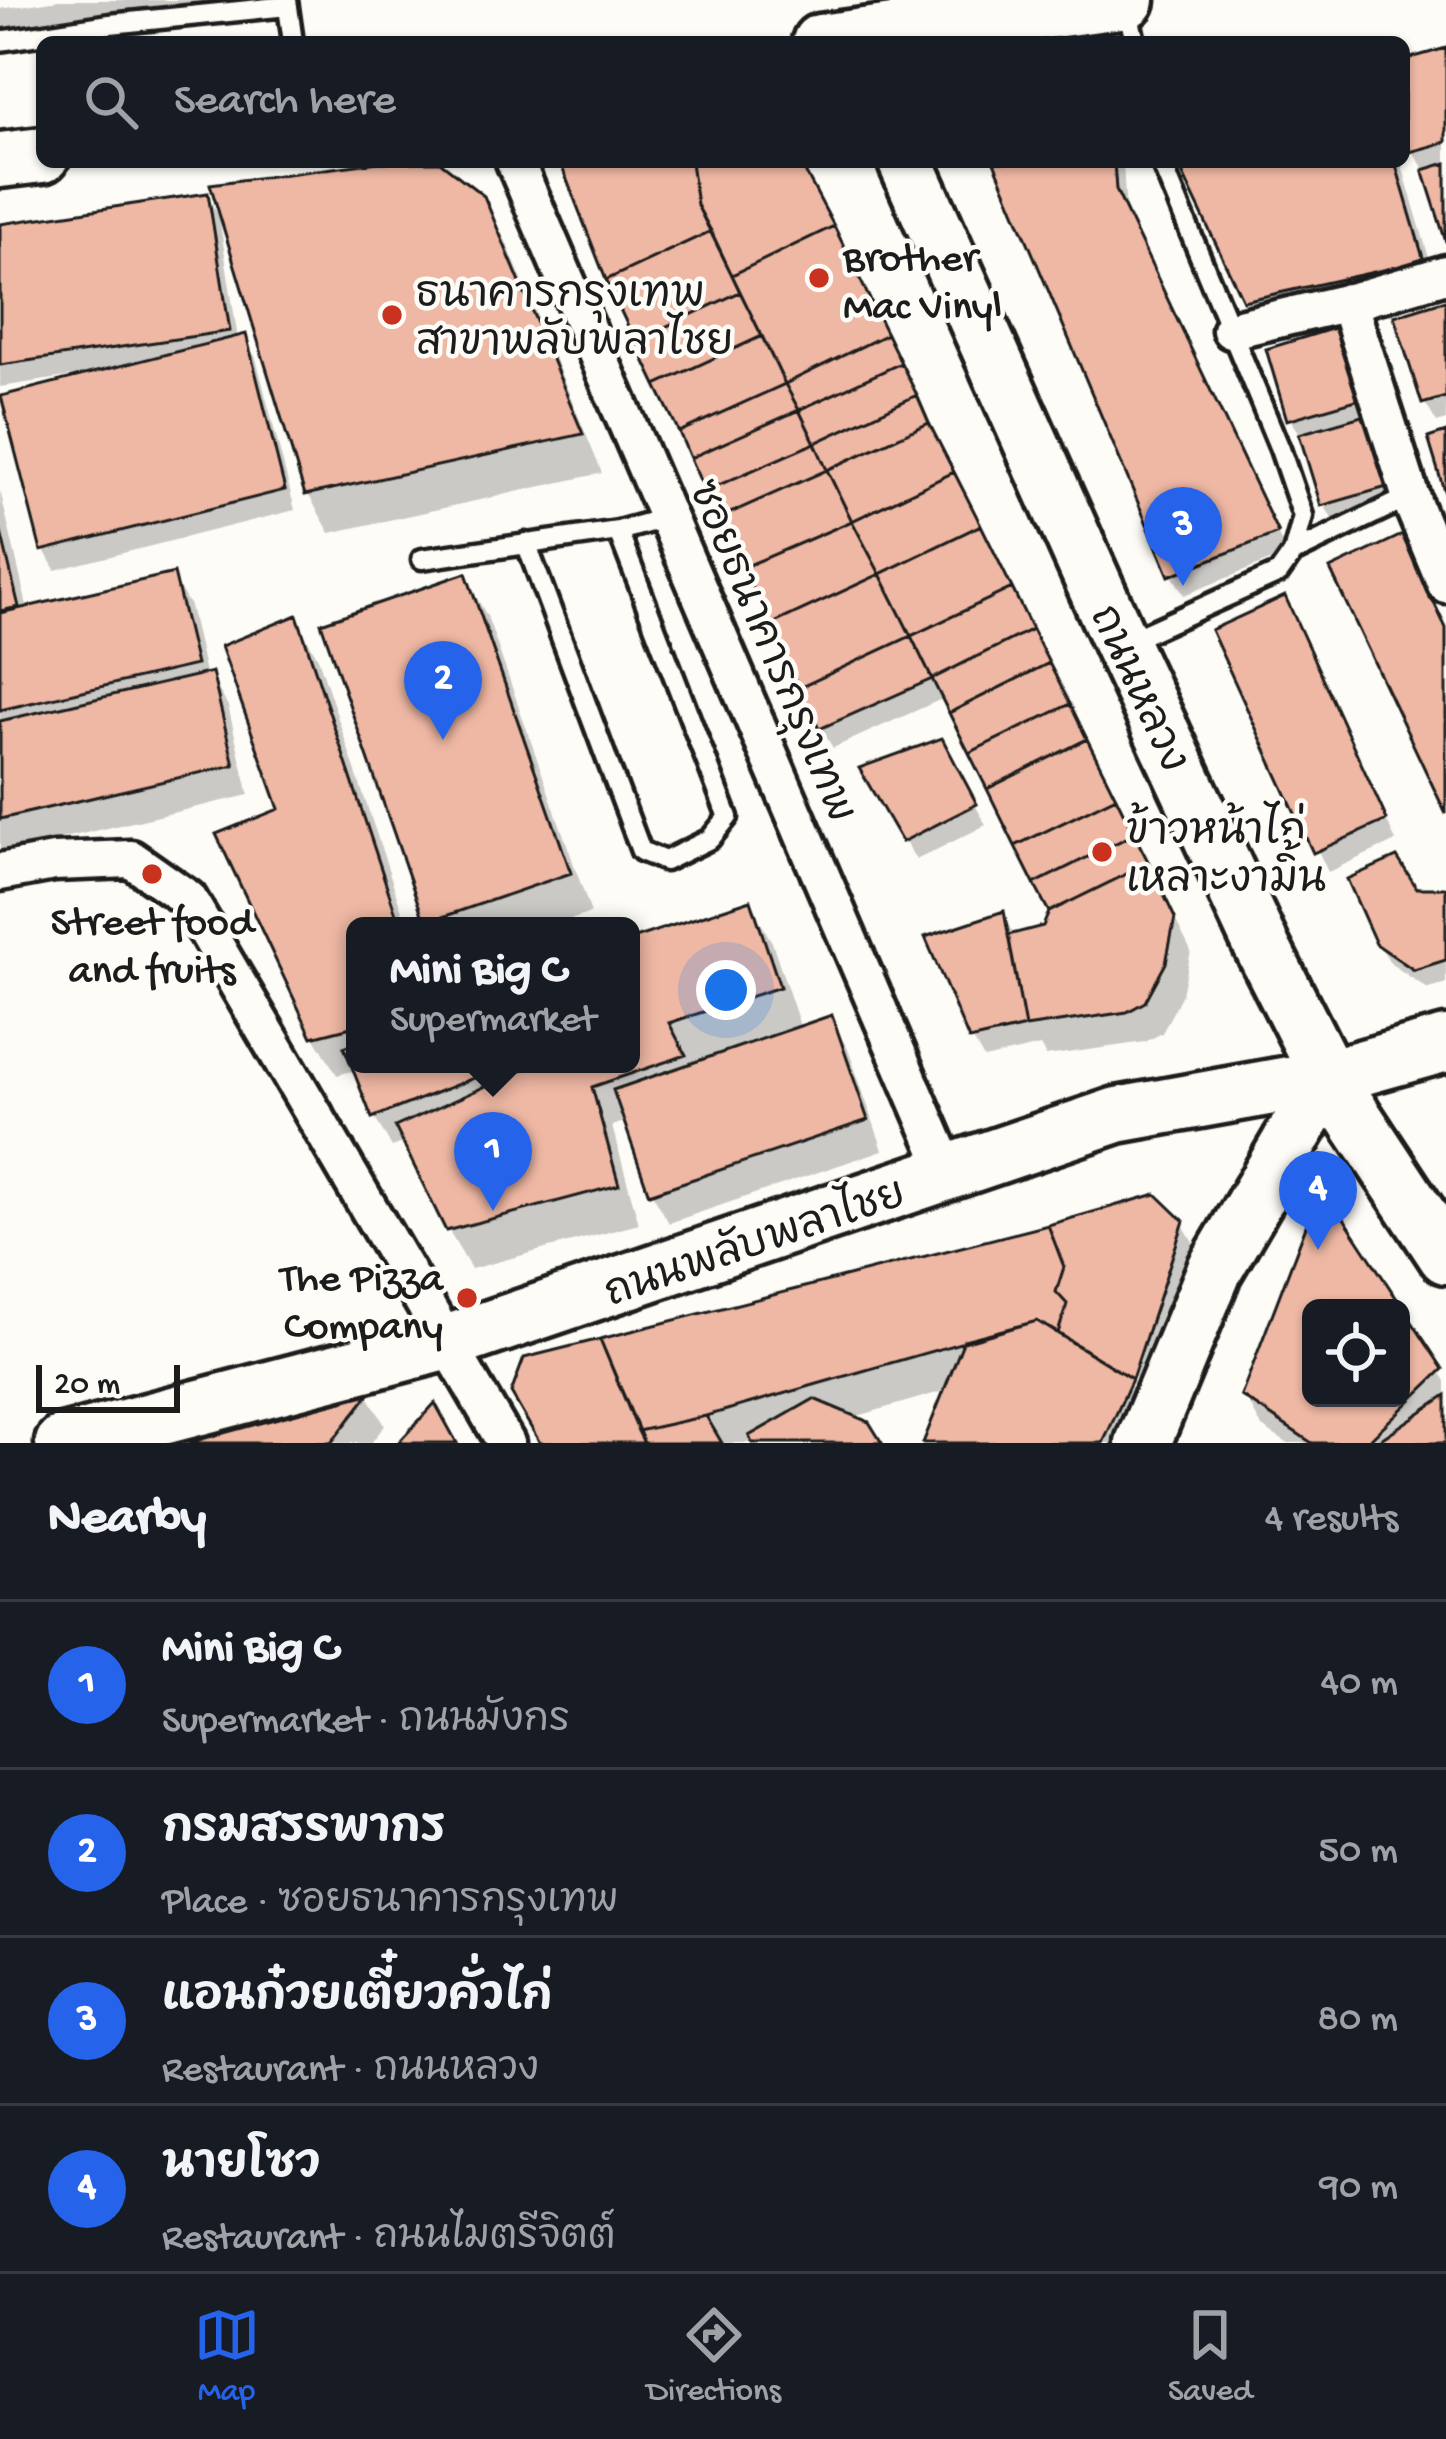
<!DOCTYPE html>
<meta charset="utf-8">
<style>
body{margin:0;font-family:"Gochi Hand","Playpen Sans Thai",sans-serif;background:#20242c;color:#f1f3f6}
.controls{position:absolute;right:36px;bottom:36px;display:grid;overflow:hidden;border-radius:18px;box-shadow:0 3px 9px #0004}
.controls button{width:108px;height:108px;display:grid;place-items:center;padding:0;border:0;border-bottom:3px solid #363941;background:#171b24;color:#f1f3f6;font:60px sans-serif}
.scale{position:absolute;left:36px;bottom:30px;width:144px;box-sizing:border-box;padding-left:12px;border:6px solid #1c1c1c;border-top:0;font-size:33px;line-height:42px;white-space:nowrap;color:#1c1c1c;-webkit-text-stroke:9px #fdfcf7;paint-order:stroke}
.you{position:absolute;left:726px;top:990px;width:42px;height:42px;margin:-30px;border:9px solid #fff;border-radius:50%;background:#1a73e8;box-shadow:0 0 0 18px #1a73e833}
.badge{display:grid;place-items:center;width:78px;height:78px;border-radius:50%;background:#2563eb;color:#fff;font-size:39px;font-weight:700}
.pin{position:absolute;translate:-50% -99px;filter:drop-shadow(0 3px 6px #0008)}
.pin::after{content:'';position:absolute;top:63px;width:42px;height:36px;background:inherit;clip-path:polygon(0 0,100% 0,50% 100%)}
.popup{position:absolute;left:346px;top:917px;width:294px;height:156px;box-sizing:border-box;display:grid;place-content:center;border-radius:18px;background:#171b24;filter:drop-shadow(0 3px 9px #0005);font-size:39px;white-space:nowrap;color:#9ea1a6}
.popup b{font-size:45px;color:#f1f3f6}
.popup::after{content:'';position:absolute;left:50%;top:100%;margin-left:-24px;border:24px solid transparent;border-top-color:#171b24}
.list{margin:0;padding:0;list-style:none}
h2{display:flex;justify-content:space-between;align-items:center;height:156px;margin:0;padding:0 48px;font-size:51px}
h2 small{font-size:39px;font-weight:400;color:#9ea1a6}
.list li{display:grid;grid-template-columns:78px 1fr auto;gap:36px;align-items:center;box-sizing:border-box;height:168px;padding:0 48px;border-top:3px solid #363941}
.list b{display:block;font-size:45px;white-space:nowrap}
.list p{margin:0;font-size:39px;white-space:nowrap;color:#9ea1a6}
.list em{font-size:39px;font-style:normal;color:#9ea1a6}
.icon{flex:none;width:66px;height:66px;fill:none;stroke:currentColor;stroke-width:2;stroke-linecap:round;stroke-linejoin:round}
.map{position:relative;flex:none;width:1446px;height:1443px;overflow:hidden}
.search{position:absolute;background:#171b24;box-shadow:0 3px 9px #0004;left:36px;right:36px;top:36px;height:132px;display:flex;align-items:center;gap:30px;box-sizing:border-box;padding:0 42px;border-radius:18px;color:#9ea1a6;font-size:45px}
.sheet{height:828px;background:#171b24}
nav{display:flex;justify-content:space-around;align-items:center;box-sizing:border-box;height:168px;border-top:3px solid #363941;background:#171b24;font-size:33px;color:#9ea1a6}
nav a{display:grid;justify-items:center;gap:6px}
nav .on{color:#2563eb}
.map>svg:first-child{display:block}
.shadow{fill:#0003}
.building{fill:#efb8a4;stroke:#1c1c1c;stroke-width:3;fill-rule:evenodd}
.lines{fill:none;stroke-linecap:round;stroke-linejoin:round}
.lane-casing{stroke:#1c1c1c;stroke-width:27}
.street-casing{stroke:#1c1c1c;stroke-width:45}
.secondary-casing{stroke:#1c1c1c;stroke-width:63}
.lane{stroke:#fdfcf7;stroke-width:18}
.street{stroke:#fdfcf7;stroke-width:36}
.secondary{stroke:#fdfcf7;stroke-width:54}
.poi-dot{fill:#c8321e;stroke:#fdfcf7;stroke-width:4.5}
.labels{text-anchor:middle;stroke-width:9;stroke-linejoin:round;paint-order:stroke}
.poi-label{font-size:42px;fill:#1c1c1c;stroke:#fdfcf7;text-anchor:start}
.street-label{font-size:42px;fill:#1c1c1c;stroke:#fdfcf7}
</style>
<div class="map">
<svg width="1446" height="1443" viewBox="0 0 1446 1443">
<rect width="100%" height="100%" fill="#fdfcf7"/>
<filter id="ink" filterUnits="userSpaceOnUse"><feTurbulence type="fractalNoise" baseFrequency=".00833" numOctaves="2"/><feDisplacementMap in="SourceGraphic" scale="24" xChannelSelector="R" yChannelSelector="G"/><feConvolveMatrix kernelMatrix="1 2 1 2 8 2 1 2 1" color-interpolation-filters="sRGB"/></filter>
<g filter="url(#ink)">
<path class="shadow" d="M 59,0 L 248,0 L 249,10 L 0,48 L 0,9 Z
M 1446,51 L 1446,232 L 1425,171 L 1413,151 L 1404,121 L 1404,63 Z
M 402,162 L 435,162 L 481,198 L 505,239 L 602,473 L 330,533 L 308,494 Z
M 563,162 L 797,162 L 1191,951 L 1182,994 L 1162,1033 L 1145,1042 L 1046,1056 L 1040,1046 L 984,1059 L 972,1038 L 1002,914 L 1015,936 L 1046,929 L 1052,912 L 944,698 L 833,748 L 821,728 Z
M 997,162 L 1123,162 L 1126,214 L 1287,554 L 1184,595 L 1172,575 Z
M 1180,162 L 1401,162 L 1439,292 L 1263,330 L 1246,300 Z
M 207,196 L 219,216 L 238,339 L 244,338 L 256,358 L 295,510 L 55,570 L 44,550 L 74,380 L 73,376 L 0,387 L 0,227 Z
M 1446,303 L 1446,420 L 1437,423 L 1425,403 Z
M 1337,331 L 1403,505 L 1336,525 L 1324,505 L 1304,439 L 1290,419 L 1269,351 Z
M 0,490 L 28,610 L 172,576 L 190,606 L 206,677 L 210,676 L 228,706 L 249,795 L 0,853 Z
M 465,577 L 487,616 L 591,913 L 552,926 L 430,926 L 325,625 Z
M 296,619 L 318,658 L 407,926 L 355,926 L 355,1064 L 504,1064 L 510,1079 L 527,1071 L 525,1064 L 631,1064 L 631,942 L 750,904 L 772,942 L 801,1029 L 830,1018 L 848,1049 L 883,1150 L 669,1223 L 652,1193 L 627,1121 L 612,1126 L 639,1224 L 471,1269 L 448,1230 L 405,1142 L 392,1147 L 374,1117 L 356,1070 L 337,1075 L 314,1036 L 283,810 Z
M 1295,620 L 1396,841 L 1328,872 L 1215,631 Z
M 941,741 L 986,825 L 916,860 L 863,769 Z
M 1416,891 L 1446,891 L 1446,983 L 1428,989 L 1391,964 L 1378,943 Z
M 1331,1204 L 1399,1308 L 1311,1308 L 1311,1398 L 1401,1398 L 1401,1311 L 1446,1381 L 1446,1443 L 1287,1443 L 1262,1427 L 1245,1396 Z
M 1182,1223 L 1200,1254 L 1146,1385 L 1134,1377 L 1127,1365 L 1086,1347 L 1086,1354 L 1129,1382 L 1152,1421 L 1142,1443 L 926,1443 L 947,1390 L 851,1418 L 879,1443 L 543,1443 Z
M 368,1396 L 385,1425 L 371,1443 L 198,1443 Z"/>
<path class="building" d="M 1446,48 L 1446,142 L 1410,152 L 1404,131 L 1404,60 Z
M 379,162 L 440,162 L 484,196 L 583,434 L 305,495 L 210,184 Z
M 560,162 L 691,162 L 697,205 L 711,231 L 606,280 Z
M 691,162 L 800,162 L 834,226 L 732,275 L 697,205 Z
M 994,162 L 1114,162 L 1116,190 L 1278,533 L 1169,576 Z
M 1177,162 L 1395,162 L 1424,261 L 1243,301 Z
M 1446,163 L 1446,242 L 1423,170 Z
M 208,193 L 230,331 L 0,365 L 0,224 Z
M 834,226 L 887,334 L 785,384 L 732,275 Z
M 711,231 L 740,292 L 635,341 L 606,280 Z
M 740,292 L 762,336 L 656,385 L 635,341 Z
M 1446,300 L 1446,397 L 1422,404 L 1394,316 Z
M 1338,327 L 1360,399 L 1287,420 L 1266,349 Z
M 246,334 L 285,490 L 41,551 L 1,396 Z
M 887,334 L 901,363 L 799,410 L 785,384 Z
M 762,336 L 785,384 L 679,432 L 656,385 Z
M 901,363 L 917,395 L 815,443 L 799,410 Z
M 785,384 L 799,410 L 690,458 L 679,432 Z
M 917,395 L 929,423 L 827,470 L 815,443 Z
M 799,410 L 815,443 L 705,491 L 690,458 Z
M 1372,413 L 1394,485 L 1321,506 L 1299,434 Z
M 929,423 L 954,472 L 852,521 L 827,470 Z
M 1446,432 L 1446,497 L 1428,438 Z
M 815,443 L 827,470 L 719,518 L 705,491 Z
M 827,470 L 852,521 L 742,568 L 719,518 Z
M 954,472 L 981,525 L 880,574 L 852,521 Z
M 852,521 L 880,574 L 770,625 L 742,568 Z
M 981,525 L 1012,588 L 911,636 L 880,574 Z
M 0,528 L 19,607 L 0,611 Z
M 1402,535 L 1446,628 L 1446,814 L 1330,569 Z
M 174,573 L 196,665 L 0,710 L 0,613 Z
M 466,573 L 571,873 L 425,923 L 321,623 Z
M 880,574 L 911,636 L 799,688 L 770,625 Z
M 1012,588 L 1032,629 L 932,679 L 911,636 Z
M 1285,596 L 1387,820 L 1313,853 L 1211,630 Z
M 297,615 L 400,926 L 355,926 L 355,1026 L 312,1037 L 216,834 L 279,809 L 221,646 Z
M 1032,629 L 1049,663 L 949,713 L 932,679 Z
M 911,636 L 932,679 L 819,729 L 799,688 Z
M 1049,663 L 1070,704 L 969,753 L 949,713 Z
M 212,672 L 234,765 L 0,819 L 0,721 Z
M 1070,704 L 1087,739 L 987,789 L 969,753 Z
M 942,738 L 977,804 L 902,842 L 859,768 Z
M 1087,739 L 1116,797 L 1015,846 L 987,789 Z
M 1116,797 L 1134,834 L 1034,884 L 1015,846 Z
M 1134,834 L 1149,863 L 1049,912 L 1034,884 Z
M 1397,857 L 1417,888 L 1446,888 L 1446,960 L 1414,970 L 1376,944 L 1347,879 Z
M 1149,863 L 1175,918 L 1166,963 L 1145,1002 L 1127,1012 L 1025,1027 L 1008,935 L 1043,926 L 1049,912 Z
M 751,900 L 780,987 L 669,1023 L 686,1055 L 592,1087 L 619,1185 L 446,1231 L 395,1127 L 524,1069 L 522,1064 L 631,1064 L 631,939 Z
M 1004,911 L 1025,1027 L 969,1040 L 925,937 Z
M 832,1015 L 868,1120 L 649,1194 L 613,1090 Z
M 355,1043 L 355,1064 L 501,1064 L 502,1067 L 372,1118 L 344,1047 Z
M 1156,1194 L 1184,1221 L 1132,1379 L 1058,1333 L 1067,1304 L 1056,1292 L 1064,1267 L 1048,1225 Z
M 1332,1200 L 1443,1369 L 1366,1443 L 1312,1443 L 1241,1396 L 1314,1205 ZM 1311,1308 L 1401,1308 L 1401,1398 L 1311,1398 Z
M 1048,1225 L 1064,1267 L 1056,1292 L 1067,1304 L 1058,1333 L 1037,1321 L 706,1416 L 638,1431 L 600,1339 Z
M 1037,1321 L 1132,1379 L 1103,1443 L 923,1443 L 964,1340 Z
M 600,1339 L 644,1443 L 540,1443 L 511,1393 L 524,1358 Z
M 370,1393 L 331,1443 L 187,1443 Z
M 1446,1395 L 1446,1443 L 1375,1443 Z
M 814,1399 L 869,1422 L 882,1443 L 752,1443 L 749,1436 Z
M 435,1403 L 457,1443 L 398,1443 Z
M 706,1416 L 722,1443 L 644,1443 L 638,1431 Z"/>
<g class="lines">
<g class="lane-casing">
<path id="lane" d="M 287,0 L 293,42
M 1127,6 L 1135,42
M 0,41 L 110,24 L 288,6
M 526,543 L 641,851 L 665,861 L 710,839 L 728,817 L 618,531
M 1293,553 L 1411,496
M 422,559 L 618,531 L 669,517
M 1126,642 L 1279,573 L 1293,553 L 1303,516 L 1280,449 L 1161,162"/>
</g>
<g class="street-casing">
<path id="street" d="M 515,162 L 949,1174
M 1348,302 L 1414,507 L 1446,584
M 1231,330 L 1358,300 L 1446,274
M 0,872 L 54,862 L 131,859 L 188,899 L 506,1443"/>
</g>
<g class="secondary-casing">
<path id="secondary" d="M 820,42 L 1127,0
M 0,160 L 42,155
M 906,162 L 1121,644 L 1261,945 L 1328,1077 L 1446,1256
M 63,1443 L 449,1342 L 1117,1115 L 1328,1077 L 1446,1044
M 1143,1443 L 1215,1269 L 1328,1077"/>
</g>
<use href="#lane" class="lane"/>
<use href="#street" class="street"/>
<use href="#secondary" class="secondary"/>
</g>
</g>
<g class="poi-dot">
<circle cx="819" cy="278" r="12"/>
<circle cx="392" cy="315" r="12"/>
<circle cx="1102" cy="852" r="12"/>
<circle cx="152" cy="874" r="12"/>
<circle cx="467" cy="1298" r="12"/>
</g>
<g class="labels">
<g class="poi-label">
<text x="843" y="269">Brother<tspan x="843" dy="48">Mac Vinyl</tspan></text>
<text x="416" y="306">ธนาคารกรุงเทพ<tspan x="416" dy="48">สาขาพลับพลาไชย</tspan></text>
<text x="1126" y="843">ข้าวหน้าไก่<tspan x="1126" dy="48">เหลาะงามิ้น</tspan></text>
<text x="152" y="933" text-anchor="middle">Street food<tspan x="152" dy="48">and fruits</tspan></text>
<text x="443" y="1289" text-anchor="end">The Pizza<tspan x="443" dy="48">Company</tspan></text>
</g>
<g class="street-label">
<text transform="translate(775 650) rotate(67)" y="15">ซอยธนาคารกรุงเทพ</text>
<text transform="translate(1142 687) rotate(65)" y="15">ถนนหลวง</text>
<text transform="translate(754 1240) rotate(-19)" y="15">ถนนพลับพลาไชย</text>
</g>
</g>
</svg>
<div class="controls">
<button><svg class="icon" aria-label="locate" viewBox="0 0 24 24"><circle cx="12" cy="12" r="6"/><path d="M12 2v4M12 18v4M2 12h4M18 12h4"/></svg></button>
</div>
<div class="scale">20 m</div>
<div class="you"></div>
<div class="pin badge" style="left:493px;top:1211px">1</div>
<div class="popup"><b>Mini Big C</b>Supermarket</div>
<div class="pin badge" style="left:443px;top:740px">2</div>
<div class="pin badge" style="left:1183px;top:586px">3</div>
<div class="pin badge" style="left:1318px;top:1250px">4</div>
<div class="search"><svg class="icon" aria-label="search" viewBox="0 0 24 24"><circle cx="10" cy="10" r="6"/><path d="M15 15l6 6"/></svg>Search here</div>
</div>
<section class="sheet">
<h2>Nearby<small>4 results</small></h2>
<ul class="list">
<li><span class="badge">1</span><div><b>Mini Big C</b><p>Supermarket · ถนนมังกร</p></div><em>40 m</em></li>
<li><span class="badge">2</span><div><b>กรมสรรพากร</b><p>Place · ซอยธนาคารกรุงเทพ</p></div><em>50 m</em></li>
<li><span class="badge">3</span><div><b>แอนก๋วยเตี๋ยวคั่วไก่</b><p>Restaurant · ถนนหลวง</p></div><em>80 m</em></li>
<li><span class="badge">4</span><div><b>นายโซว</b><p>Restaurant · ถนนไมตรีจิตต์</p></div><em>90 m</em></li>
</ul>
</section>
<nav>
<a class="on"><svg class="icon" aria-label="map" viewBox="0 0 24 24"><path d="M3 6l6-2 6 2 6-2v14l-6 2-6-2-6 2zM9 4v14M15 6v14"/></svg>Map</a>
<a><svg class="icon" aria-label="directions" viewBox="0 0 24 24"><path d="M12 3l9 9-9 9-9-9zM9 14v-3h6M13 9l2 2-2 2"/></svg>Directions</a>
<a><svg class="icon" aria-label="saved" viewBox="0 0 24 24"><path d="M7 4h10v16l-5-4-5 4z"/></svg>Saved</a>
</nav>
